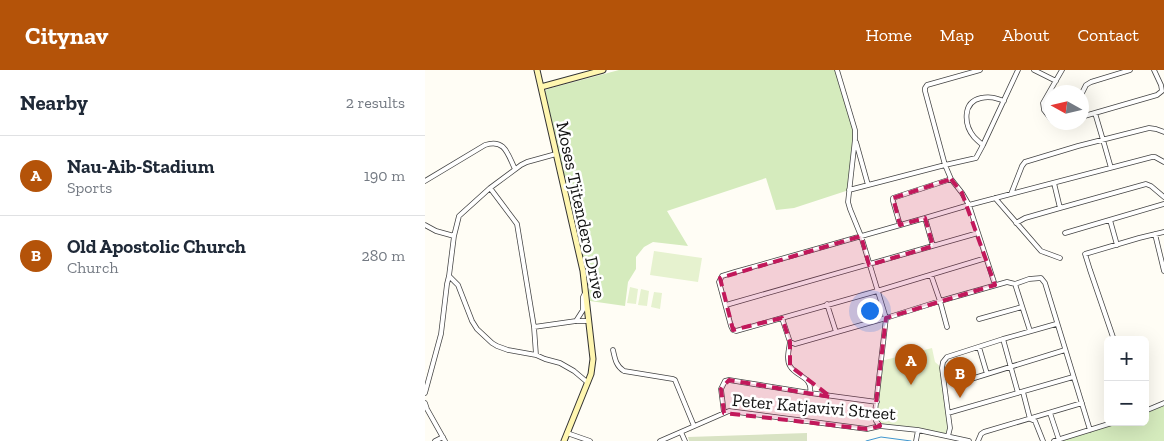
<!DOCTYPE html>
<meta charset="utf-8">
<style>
body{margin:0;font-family:"Zilla Slab",serif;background:#f2f2f3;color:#1f2937}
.controls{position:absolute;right:15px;bottom:15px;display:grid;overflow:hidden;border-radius:8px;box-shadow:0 5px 20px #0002}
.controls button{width:45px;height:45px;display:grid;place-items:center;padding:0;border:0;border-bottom:1px solid #e0e1e3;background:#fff;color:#1f2937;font:25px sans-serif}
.compass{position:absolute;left:619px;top:15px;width:45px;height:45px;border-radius:50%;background:#fff;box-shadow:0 5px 20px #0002;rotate:278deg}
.you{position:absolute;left:444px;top:240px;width:18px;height:18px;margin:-12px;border:4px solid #fff;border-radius:50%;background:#1a73e8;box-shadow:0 0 0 8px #1a73e833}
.badge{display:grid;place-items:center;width:32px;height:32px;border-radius:50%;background:#b45309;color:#fff;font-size:16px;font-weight:700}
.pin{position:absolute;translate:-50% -41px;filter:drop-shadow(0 1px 2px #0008)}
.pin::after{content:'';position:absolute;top:26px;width:18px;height:15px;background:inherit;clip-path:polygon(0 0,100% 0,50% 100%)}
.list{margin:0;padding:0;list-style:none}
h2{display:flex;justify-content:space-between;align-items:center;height:65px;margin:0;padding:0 20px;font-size:21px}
h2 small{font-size:16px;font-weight:400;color:#747a83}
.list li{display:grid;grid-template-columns:32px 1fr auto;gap:15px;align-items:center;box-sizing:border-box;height:80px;padding:0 20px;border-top:1px solid #e0e1e3}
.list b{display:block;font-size:19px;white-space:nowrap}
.list p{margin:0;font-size:16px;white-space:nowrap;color:#747a83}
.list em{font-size:16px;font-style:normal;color:#747a83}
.map{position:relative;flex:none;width:739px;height:371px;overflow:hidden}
header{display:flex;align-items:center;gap:30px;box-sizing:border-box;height:70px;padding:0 25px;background:#b45309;color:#fff}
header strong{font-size:24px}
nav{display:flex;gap:28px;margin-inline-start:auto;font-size:18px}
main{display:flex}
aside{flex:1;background:#fff}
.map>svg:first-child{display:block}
.green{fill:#d5ebbd}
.cemetery{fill:#d9e3c4}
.pitch{fill:#e6f2cf}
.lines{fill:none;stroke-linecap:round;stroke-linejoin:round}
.stream{stroke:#3f96cf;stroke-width:1}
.street-casing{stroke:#444;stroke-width:5.5}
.secondary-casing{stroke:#333;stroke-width:7}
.street{stroke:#fff;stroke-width:4}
.secondary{stroke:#fff6b0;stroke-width:5}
.marked{fill:#c2185b;fill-opacity:0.2;stroke:#c2185b;stroke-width:4;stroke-dasharray:10 6;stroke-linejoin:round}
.labels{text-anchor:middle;stroke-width:5;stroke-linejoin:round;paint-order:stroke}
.street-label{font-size:18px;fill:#111;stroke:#fff}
</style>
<header>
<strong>Citynav</strong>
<nav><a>Home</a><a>Map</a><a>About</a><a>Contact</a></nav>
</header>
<main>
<aside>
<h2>Nearby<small>2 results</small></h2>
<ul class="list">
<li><span class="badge">A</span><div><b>Nau-Aib-Stadium</b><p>Sports</p></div><em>190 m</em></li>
<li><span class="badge">B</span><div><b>Old Apostolic Church</b><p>Church</p></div><em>280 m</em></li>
</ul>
</aside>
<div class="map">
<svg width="739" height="371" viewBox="0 0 739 371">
<rect width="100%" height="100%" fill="#fffdf5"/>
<path class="green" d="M 194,0 L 411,0 L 430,60 L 424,120 L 369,138 L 351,140 L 341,108 L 242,141 L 263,176 L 228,172 L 219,177 L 211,187 L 211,199 L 203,212 L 200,236 L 165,231 L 163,209 L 120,21 L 123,19 Z
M 739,333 L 739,371 L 629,371 L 690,352 L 720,352 L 720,341 Z"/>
<path class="cemetery" d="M 382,363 L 382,371 L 264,371 L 263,367 Z"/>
<path class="pitch" d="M 229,181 L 277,188 L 273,212 L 225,205 Z
M 205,217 L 213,219 L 211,234 L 202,233 Z
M 216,219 L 224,221 L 222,236 L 213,235 Z
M 229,222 L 237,223 L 235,239 L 226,237 Z
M 507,278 L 510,292 L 517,298 L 525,358 L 523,366 L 452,354 L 450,342 L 456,291 Z"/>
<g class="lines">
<path class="stream" d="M 441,371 L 456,367 L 486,371"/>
<g class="street-casing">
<path id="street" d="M 412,0 L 430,60 L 430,69 L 423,132 L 425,139 L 436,166 L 461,248 L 450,342 L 451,351 L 455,356
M 555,0 L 502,15 L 500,18 L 500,21 L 520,95 L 526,109 L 537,123 L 544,135 L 570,215
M 609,0 L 631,11
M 656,25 L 661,15 L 666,12 L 705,0
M 670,43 L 678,70 L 686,98
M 656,47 L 732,25 L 737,21 L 736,15 L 729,0
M 626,49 L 619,40 L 618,33 L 637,0
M 630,52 L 637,53 L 640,52
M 431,72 L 443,115
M 558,75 C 555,73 552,70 549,67 C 539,55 537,32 556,28 C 565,26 571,28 579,31
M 0,111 L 60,75 C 80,68 83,85 90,99
M 629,113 L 635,138
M 65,118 L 92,154 L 109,257 L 111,285
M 424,120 L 520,95 L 551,88 L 558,75 L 593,0
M 586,124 L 597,96 L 600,92 L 653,76 L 724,58 L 731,59 L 739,62
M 570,128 L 616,181 L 635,188
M 500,148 L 508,176
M 685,150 L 692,175
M 591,153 L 600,148 L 635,138 L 721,114 L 726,116 L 739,127
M 0,155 L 11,161 L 29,166
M 475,155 L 468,131 L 468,128 L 526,109
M 640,163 L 739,134
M 730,164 L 739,201
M 561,188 L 452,221 L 311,261 L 308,260 L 306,256 L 294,212 L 297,206 L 310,202 L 500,148 L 544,135 L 727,87 L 730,87 L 739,92
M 506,205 L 515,231 L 522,257
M 24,206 L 33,215 L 47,251 L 52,259 L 67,273 L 72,276 L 83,280 L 111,285 L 120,289 L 135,293 L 149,301 L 162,312
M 590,214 L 605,261
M 402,234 L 411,262
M 301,235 L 553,163
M 357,248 L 365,272 L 370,274 L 461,248 L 515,231 L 582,212 L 590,214 L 604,209 L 616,208 L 620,213 L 665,360
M 554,249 L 597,237
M 151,251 L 158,240 L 158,227 L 160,223
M 109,257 L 151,251 L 164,251
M 578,269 L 593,323
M 689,270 L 665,200 L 660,184 L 714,168 L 739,162
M 365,272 C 364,279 361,290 365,296 C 371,307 388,306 385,323
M 554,277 L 562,304
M 188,280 C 190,289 191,296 199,301 L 248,309 L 250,310 L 269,356
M 546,309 L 640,280
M 598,322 L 605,349 L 610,351 L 618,371
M 0,323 L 16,264 L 22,214 L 24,206 L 29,166 L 34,146 L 65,118 L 96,95 L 102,92 L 131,84
M 0,333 L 2,339 L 20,371
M 720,341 L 739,333
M 299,343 L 296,319 L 300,311 L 304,310 L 385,323 L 452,332
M 523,343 L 648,307
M 625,343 L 634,370
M 256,362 L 260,371
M 142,363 L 165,371
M 523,366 L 525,358 L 517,298 L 518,292 L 522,287 L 578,269 L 631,254
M 10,371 L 18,367
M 235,371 L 304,341 L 442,359 L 455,356 L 493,360 L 544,371
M 491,371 L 493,360
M 553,371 L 556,364 L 559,362 L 657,333
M 629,371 L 690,352"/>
</g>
<g class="secondary-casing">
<path id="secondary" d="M 112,0 L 158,201 L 168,289 L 166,304 L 139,371
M 116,17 L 178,0"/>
</g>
<use href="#street" class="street"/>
<use href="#secondary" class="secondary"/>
</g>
<path class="marked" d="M 526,109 L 537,123 L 570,215 L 461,248 L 450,342 L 455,356 L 442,359 L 299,343 L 296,319 L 304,310 L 406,327 L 365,296 L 365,272 L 357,248 L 308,260 L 295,208 L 436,166 L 444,195 L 508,176 L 500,148 L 475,155 L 468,128 Z"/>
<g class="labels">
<g class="street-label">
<text transform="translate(156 140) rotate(78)" y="6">Moses Tjitendero Drive</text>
<text transform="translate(389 337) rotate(5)" y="6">Peter Katjavivi Street</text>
</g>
</g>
</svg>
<div class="controls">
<button>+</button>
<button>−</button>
</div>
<svg class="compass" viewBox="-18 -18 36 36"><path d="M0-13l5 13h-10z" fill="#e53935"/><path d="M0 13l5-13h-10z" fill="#747a83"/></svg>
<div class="you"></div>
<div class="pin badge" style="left:486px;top:315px">A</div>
<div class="pin badge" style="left:535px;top:328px">B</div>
</div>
</main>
